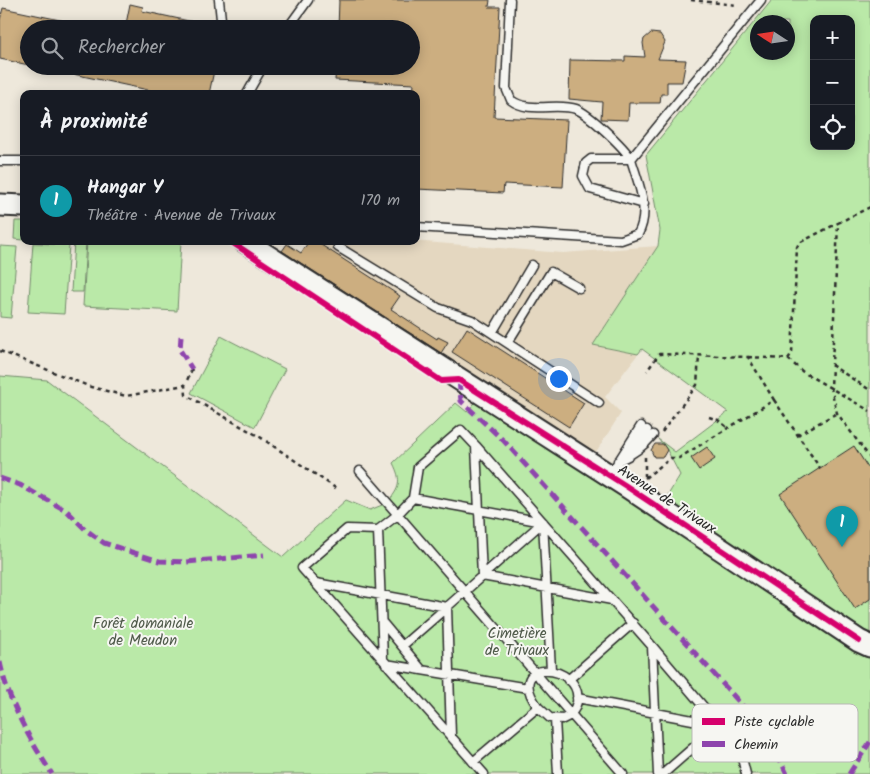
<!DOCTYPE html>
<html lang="fr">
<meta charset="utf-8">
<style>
body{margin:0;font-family:Kalam,sans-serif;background:#242831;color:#f1f3f6}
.controls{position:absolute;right:15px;top:15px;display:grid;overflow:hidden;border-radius:10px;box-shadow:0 2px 12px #0003}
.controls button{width:45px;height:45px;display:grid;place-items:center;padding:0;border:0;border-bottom:1px solid #363941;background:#171b24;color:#f1f3f6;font:25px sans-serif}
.compass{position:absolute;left:750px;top:15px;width:45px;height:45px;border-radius:50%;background:#171b24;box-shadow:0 2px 12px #0003;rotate:282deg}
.you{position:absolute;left:558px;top:378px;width:18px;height:18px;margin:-12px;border:4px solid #fff;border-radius:50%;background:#1a73e8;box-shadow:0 0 0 8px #1a73e833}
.badge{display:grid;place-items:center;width:32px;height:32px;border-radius:50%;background:#1a73e8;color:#fff;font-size:16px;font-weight:700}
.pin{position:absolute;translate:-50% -41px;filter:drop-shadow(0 1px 2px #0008)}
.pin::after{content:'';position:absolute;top:26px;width:18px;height:15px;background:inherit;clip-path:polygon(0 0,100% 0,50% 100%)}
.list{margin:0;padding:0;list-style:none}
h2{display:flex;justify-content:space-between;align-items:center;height:65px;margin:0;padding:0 20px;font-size:21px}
h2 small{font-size:16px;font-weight:400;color:#9ea1a6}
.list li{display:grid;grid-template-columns:32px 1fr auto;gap:15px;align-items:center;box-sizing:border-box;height:90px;padding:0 20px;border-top:1px solid #363941}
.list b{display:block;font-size:19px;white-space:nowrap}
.list p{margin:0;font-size:16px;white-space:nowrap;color:#9ea1a6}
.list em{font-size:16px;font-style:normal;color:#9ea1a6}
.icon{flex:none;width:28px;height:28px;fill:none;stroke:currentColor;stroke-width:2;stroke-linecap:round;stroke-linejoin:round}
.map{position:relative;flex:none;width:870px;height:774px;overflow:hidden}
.search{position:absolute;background:#171b24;box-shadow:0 2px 12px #0003;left:20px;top:20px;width:400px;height:55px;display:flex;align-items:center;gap:12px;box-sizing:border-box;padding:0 18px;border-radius:28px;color:#9ea1a6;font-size:19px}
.panel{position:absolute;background:#171b24;box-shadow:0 2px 12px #0003;left:20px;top:90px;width:400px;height:155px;border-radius:10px}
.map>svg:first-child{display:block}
.built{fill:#e4d7c0}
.green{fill:#bae9a8;stroke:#728a6a;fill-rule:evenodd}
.building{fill:#ccae80;stroke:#2b2b2b}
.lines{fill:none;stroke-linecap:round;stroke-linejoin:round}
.service-casing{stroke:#2b2b2b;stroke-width:11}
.secondary-casing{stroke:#2b2b2b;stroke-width:25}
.path{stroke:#2b2b2b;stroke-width:2.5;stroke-dasharray:4 4;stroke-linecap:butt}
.service{stroke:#f6f6f2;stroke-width:8}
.secondary{stroke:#f6f6f2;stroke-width:21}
.quiet{stroke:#8e44ad;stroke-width:5;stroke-dasharray:10 5;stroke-linecap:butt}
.cycleway-casing{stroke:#f6f6f2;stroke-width:9}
.cycleway{stroke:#d6006c;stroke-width:6}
.labels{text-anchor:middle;stroke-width:4;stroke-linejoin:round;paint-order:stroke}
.street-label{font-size:15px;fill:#2b2b2b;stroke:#f6f6f2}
.park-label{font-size:15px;fill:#4f5a4a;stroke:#f6f6f2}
.key{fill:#f6f6f2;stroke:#b9b9b6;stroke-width:1}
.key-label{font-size:14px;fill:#2b2b2b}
</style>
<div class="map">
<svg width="870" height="774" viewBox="0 0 870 774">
<rect width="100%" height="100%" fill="#eee8db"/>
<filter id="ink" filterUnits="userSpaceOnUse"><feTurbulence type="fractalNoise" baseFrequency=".02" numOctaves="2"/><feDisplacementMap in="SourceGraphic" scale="10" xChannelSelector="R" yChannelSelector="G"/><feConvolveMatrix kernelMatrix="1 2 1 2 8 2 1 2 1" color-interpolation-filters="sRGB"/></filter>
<g filter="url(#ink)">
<path class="built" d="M 309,241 L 412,241 L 563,253 L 658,246 L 593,345 L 638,354 L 605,397 L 621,413 L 594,455 L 281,254 L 287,244 L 302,253 Z"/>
<path class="green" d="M 772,0 L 870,0 L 870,634 L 665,500 L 680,475 L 667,450 L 658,439 L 675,452 L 728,412 L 642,349 L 638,354 L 593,345 L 658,246 L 660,230 L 646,155 ZM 814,19 L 851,19 L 851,146 L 814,146 ZM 758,22 L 788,22 L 788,52 L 758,52 Z
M 15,221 L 24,221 L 24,240 L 14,239 Z
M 74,241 L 86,241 L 83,292 L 71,292 Z
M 87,241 L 181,241 L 177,311 L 83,306 Z
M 33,243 L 69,245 L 64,314 L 28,312 Z
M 0,246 L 17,247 L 11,318 L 0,317 Z
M 221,336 L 285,369 L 255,427 L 191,393 Z
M 0,376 L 47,380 L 283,557 L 346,500 L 370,510 L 387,503 C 400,488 402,481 393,463 L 456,403 L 467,412 L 479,398 L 870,639 L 870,774 L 0,774 Z"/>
<path class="building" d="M 339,0 L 490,0 L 489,7 L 500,7 L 494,117 L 567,120 L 563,187 L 504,184 L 503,193 L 416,189 L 416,94 L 413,94 L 414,84 L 335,80 L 336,66 L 411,66 L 411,29 L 338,29 Z
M 130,4 L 143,7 L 142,11 L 203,24 L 203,29 L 171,29 L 142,23 L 142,29 L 125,29 Z
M 3,8 L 79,24 L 79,29 L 29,29 L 29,65 L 0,59 L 0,20 Z
M 651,33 L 660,34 L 665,42 L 658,59 L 686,60 L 682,82 L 667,82 L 667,94 L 661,94 L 660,103 L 629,103 L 628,120 L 601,119 L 602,102 L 569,99 L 570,60 L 625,61 L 625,56 L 645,57 L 643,43 L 644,39 Z
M 60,66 L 215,66 L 209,94 L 167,94 L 59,71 Z
M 309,241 L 315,241 L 400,296 L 391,309 L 437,339 L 438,337 L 448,342 L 441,353 L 282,251 L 287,244 L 301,253 Z
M 467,328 L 584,403 L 569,427 L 452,352 Z
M 655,444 L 663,444 L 667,450 L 663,457 L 654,457 L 651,450 Z
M 854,446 L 870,471 L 870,599 L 855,609 L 780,494 Z
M 707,447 L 715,459 L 699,470 L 691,458 Z"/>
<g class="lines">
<g class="service-casing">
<path id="service" d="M 219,0 L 222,29
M 510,0 L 506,88 L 511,100 C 529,114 557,102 576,109 C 589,114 624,147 631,159 L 761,0
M 287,29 L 308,0
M 247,94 L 263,66
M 0,161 L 24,161
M 416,227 L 621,240 L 638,234 C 651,210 638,183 631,159 L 591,159 L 586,163 L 583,176 L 590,189 L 644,204
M 338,247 L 438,308 L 472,320 L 599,403
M 492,333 L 532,265
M 508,342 L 551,272 L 579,288
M 633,450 L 647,430
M 618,461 C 632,455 643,447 653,435
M 360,471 L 623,774
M 610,475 L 641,426
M 413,498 L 418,467 L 461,430 L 476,446
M 543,522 L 551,670
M 378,530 L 347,529 L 302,568 L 484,774
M 316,583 L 447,607 L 402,646
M 612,600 L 482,576 L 476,446 L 652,646 L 719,725 L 663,774
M 382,622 L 422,670
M 652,646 L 658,774
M 383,659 L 378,530 L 396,516 L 413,498 L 543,522
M 386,664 L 528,688
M 568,680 L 633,623
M 577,698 L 719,725 L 740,750 L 746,774
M 555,719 L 558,774
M 451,736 L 447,607 L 543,522
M 473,762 L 538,707 C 501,656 584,663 577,702 C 575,711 571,716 563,719 L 550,718 L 538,707"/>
</g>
<g class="secondary-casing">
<path id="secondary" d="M 0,205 L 24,206
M 244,241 L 626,486 L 859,641 L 870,646"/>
</g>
<path class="path" d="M 691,0 L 737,5
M 870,207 L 838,223 L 831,388 L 837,413 L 870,458
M 0,351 L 91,387 L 126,396 L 185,385
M 748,357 L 788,359 L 803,372 L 870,411
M 788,359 L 792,353 L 797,247 L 799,243 L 838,223
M 831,365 L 870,390
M 192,369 L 185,385 L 186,395 L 260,437 L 337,489
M 774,400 L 820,468
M 709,417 L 718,420 L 728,428
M 662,432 L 697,385 L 699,356
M 797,435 L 837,413
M 645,457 L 645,478
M 645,478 L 671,458 L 679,458 L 774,400 L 748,357 L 659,354 L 647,371"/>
<use href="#service" class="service"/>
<use href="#secondary" class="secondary"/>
<path class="quiet" d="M 181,336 L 180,350 L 192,369
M 459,380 L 461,401 L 504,441 L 768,734 L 787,774
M 0,478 L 20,485 L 67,511 L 86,530 L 104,543 L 159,561 L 186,562 L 264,555
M 0,662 C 8,702 30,740 52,774
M 849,774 L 870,742"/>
<g class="cycleway-casing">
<path id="cycleway" d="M 230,241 L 441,381 L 459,380 L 626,486 L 859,641"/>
</g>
<use href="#cycleway" class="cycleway"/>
</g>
</g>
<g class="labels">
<g class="street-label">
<text transform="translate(667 499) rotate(33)" y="5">Avenue de Trivaux</text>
</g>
<g class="park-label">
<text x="143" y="628">Forêt domaniale<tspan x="143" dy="17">de Meudon</tspan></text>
<text x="517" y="638">Cimetière<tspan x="517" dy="17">de Trivaux</tspan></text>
</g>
</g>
<rect x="692" y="704" width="166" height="58" rx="8" class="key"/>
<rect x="702" y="718" width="23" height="7" fill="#d6006c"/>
<rect x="702" y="741" width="23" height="6" fill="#8e44ad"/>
<g class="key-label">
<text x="734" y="726">Piste cyclable</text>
<text x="734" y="749">Chemin</text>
</g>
</svg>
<div class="controls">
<button>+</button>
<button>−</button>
<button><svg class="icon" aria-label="locate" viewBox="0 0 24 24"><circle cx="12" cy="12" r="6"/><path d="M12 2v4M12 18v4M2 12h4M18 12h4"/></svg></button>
</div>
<svg class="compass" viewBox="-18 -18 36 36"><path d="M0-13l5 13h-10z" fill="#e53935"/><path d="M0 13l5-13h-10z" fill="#9ea1a6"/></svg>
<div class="you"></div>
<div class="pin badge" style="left:842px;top:547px;background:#0f9aa8">1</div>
<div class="search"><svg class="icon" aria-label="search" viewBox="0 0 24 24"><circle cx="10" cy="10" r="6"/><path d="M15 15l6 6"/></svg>Rechercher</div>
<section class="panel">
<h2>À proximité<small></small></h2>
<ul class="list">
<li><span class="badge" style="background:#0f9aa8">1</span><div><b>Hangar Y</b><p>Théâtre · Avenue de Trivaux</p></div><em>170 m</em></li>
</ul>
</section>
</div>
